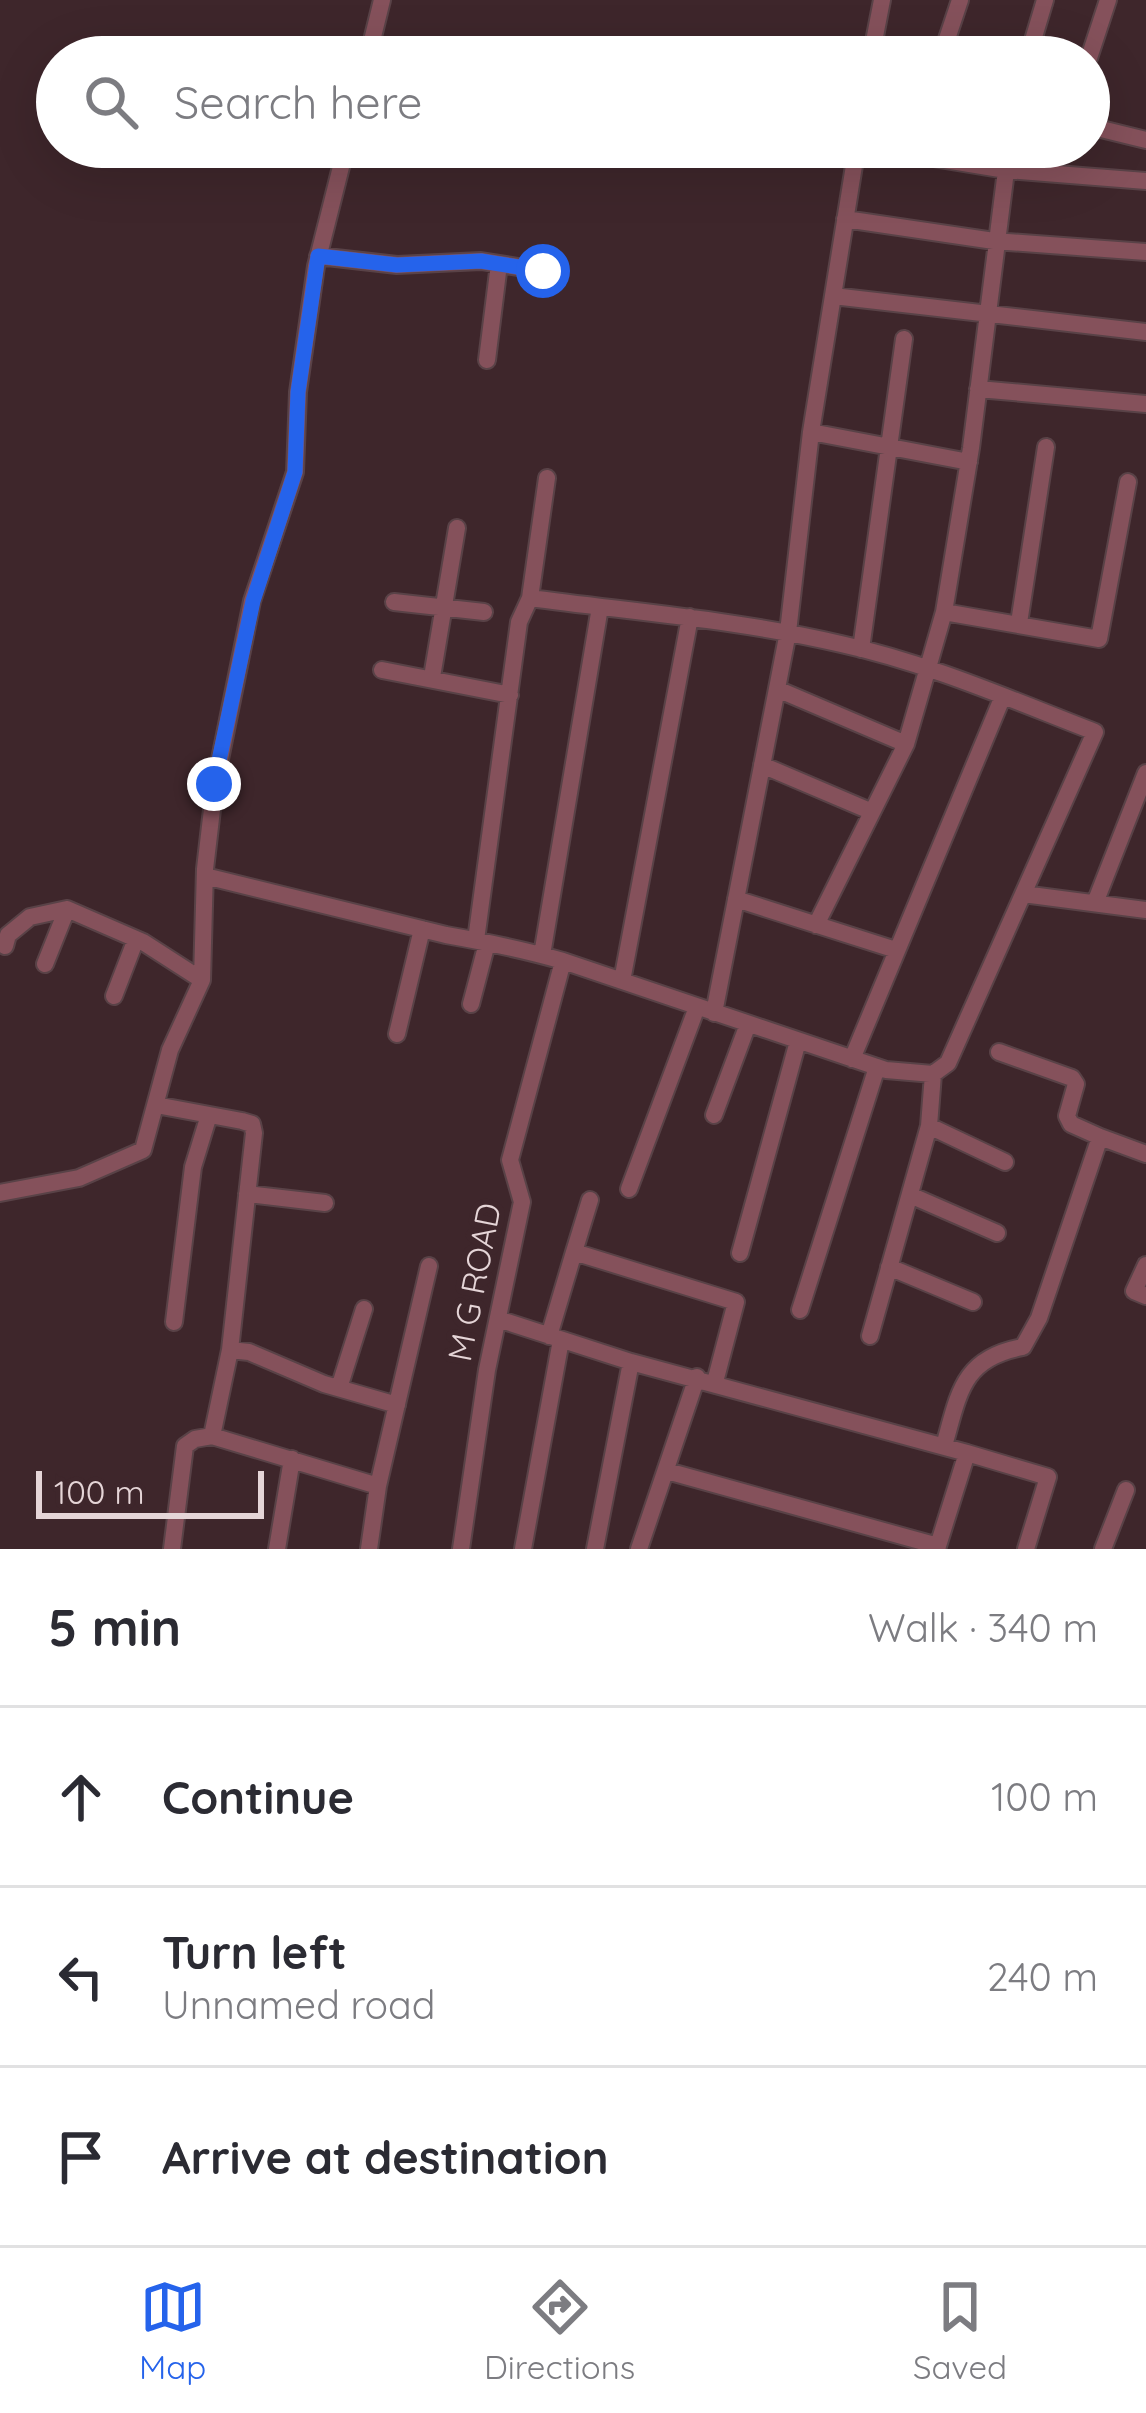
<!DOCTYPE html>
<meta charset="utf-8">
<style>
body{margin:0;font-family:Quicksand,sans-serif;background:#f7f7f7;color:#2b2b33}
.scale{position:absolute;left:36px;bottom:30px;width:228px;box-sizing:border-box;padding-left:12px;border:6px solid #e5d5d7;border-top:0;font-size:33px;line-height:42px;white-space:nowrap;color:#e5d5d7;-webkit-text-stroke:9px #3e262b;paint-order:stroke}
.stop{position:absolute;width:36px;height:36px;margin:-27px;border:9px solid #2563eb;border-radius:50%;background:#fff}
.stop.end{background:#2563eb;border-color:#fff;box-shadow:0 3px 12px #0008}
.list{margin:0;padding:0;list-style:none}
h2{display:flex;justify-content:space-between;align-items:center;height:156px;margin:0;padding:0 48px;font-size:51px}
h2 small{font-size:39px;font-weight:400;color:#7c7c81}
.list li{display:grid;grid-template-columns:78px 1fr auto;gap:36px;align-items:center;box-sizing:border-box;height:180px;padding:0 48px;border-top:3px solid #e1e1e2}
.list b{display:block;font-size:45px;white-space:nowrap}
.list p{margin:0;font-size:39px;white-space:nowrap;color:#7c7c81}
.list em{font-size:39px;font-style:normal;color:#7c7c81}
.icon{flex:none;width:66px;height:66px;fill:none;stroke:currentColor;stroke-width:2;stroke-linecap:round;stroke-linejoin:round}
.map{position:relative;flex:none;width:1146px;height:1549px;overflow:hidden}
.search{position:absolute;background:#fff;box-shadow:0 12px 48px #0002;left:36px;right:36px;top:36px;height:132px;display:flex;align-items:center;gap:30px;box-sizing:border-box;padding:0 42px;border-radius:66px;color:#7c7c81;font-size:45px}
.sheet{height:696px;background:#fff}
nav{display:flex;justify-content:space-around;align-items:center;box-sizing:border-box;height:168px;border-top:3px solid #e1e1e2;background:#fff;font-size:33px;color:#7c7c81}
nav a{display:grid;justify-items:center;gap:6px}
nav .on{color:#2563eb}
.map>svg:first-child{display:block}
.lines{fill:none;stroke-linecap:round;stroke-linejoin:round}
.minor-casing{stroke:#594247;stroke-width:20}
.minor{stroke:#85515b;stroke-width:16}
.route{stroke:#2563eb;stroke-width:15}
.labels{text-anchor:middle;stroke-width:12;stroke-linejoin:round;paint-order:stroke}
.street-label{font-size:33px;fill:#e5d5d7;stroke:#3e262b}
</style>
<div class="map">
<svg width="1146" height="1549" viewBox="0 0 1146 1549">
<rect width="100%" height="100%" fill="#3e262b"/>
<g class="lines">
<g class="minor-casing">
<path id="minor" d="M 368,57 L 382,0
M 871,57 L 882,0
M 941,57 L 960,0
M 1028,57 L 1045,0
M 1089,58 L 1108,0
M 1089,126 L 1146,140
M 866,147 L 1006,170 L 1146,181
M 1009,147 L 971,448 L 944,612 L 1099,639 L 1128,482
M 845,219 L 994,241 L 1146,252
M 318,256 L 397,265 L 481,261 L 543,271
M 833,296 L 1146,332
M 487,360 L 499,264
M 978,389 L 1146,404
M 811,432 L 969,462
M 530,598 L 547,478
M 394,602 L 484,612
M 1019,623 L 1046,447
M 861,649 L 904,339
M 382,670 L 510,695
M 432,677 L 457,528
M 777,689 L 906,744
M 762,765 L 870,811
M 205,876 L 446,935 C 486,942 525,950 563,961 L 886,1070 L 933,1074 L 948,1063 L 1095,732 C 1012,700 928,663 841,644 C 739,620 634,612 530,598 L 519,622 L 476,940
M 1023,894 L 1146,910
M 736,899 L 896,950
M 1095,903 L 1146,773
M 816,925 L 906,744 L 944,612
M 5,946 L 8,935 L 30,917 L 67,909 L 143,942 L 202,980
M 542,955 L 600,607
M 45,964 L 67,909
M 622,981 L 690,617
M 114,996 L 136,939
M 471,1004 L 487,943
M 714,1013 L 788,632 L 811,432 L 857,147
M 397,1034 L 422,929
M 999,1052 L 1072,1078 L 1076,1084 L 1067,1116 L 1071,1124 L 1100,1137
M 852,1059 L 1003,696
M 156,1105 L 242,1121 L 252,1124 L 254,1133 L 230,1350 L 212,1436
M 714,1115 L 748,1024
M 929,1126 L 1005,1162
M 629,1189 L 697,1007
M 0,1193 L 79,1178 L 143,1150 L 170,1050 L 202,980 L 205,869 L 215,784 L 252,601 L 295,472 L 298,392 L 316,266 L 346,147
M 247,1194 L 325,1203
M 910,1195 L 997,1233
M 574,1252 L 590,1200
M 740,1253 L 798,1041
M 1146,1265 L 1134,1291 L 1146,1296
M 889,1267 L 973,1302
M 800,1310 L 877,1067
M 498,1319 L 631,1362 L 967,1453 L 937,1549
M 174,1322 L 193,1167 L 209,1115
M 549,1336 L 574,1252 L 736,1302 L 715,1382
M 870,1336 L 929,1126 L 933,1074
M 230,1350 L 249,1352 L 324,1384 L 397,1405
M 339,1388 L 364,1309
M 944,1446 C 959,1393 962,1358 1023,1347 L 1039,1318 L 1100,1137 L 1146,1154
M 967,1453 L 1048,1477 L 1026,1549
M 667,1471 L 938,1546
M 172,1549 L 185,1446 L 195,1439 L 212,1436 L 378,1486
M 277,1549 L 292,1459
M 369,1549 L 378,1486 L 429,1266
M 461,1549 L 487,1370 L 522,1202 L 510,1160 L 563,961
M 523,1549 L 561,1340
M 595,1549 L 631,1362
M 639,1549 L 697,1377
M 1103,1549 L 1126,1490"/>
</g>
<use href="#minor" class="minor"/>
</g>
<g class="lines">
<path class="route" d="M 214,784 L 253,601 L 295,472 L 298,392 L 318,256 L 397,265 L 481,261 L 543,271"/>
</g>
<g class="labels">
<g class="street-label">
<text transform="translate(474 1282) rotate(-79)" y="12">M G ROAD</text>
</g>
</g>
</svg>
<div class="scale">100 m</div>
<div class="stop" style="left:543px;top:271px"></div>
<div class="stop end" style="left:214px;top:784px"></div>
<div class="search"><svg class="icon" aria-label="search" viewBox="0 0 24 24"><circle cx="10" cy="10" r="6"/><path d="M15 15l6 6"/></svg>Search here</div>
</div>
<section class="sheet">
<h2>5 min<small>Walk · 340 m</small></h2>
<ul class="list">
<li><svg class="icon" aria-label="ahead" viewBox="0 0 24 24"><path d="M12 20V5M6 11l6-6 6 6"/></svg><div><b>Continue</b></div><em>100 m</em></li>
<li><svg class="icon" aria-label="left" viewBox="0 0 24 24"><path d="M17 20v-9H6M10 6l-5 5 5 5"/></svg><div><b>Turn left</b><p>Unnamed road</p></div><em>240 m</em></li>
<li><svg class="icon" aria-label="arrive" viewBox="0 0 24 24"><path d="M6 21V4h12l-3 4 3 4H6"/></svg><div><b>Arrive at destination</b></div></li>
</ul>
</section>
<nav>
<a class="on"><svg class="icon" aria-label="map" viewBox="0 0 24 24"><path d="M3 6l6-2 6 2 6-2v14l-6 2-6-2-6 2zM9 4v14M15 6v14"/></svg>Map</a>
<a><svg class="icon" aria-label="directions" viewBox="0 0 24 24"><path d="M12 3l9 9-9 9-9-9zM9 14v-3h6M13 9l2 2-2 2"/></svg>Directions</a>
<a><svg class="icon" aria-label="saved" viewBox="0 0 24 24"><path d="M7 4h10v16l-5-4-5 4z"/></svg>Saved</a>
</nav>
